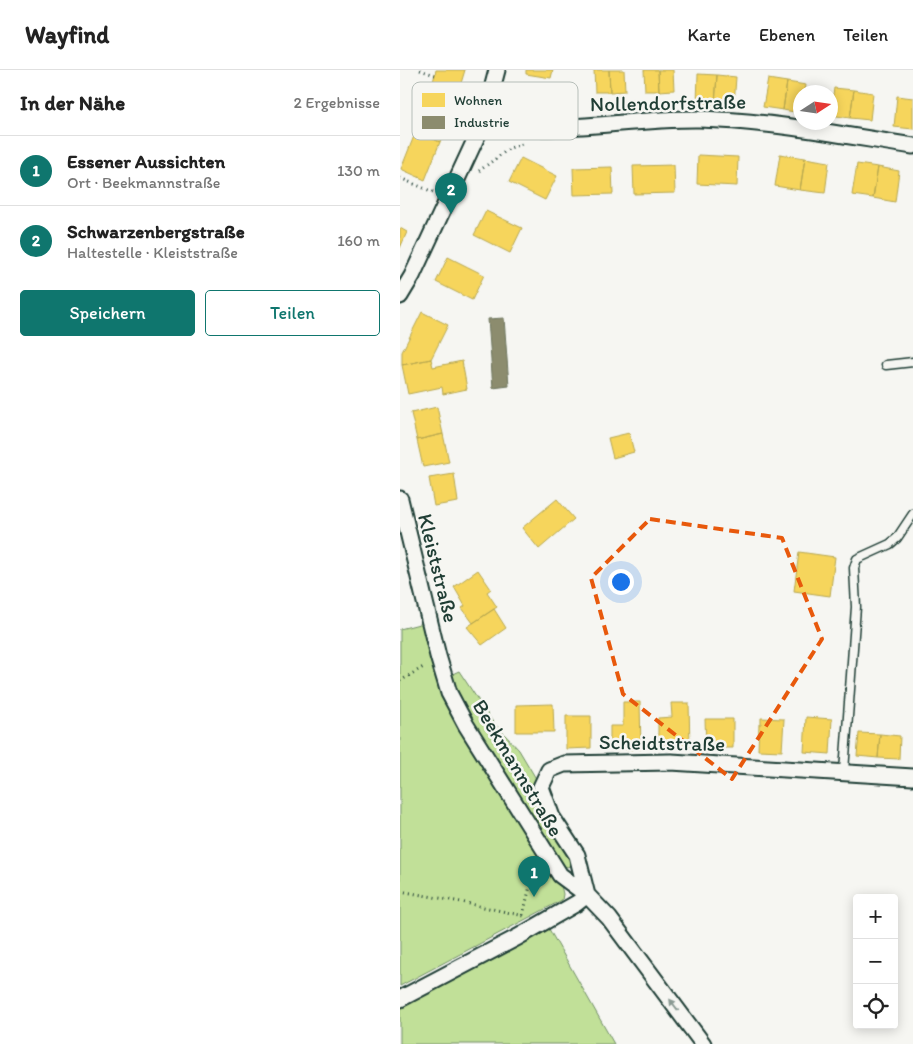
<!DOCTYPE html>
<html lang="de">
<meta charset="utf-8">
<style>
body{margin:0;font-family:Itim,sans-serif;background:#f6f6f6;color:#222}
.controls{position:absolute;right:15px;bottom:15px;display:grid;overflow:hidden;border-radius:5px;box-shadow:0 2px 12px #0003}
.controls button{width:45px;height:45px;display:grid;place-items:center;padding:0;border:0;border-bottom:1px solid #e0e0e0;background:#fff;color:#222;font:25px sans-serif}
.compass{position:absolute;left:393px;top:15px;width:45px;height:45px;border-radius:50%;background:#fff;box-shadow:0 2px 12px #0003;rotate:78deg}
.you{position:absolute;left:220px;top:511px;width:18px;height:18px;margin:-12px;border:4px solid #fff;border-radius:50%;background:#1a73e8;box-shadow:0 0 0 8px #1a73e833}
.badge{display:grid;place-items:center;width:32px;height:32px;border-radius:50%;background:#0f766e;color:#fff;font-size:16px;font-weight:700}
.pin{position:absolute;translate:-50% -41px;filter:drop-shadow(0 1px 2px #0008)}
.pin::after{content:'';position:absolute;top:26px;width:18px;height:15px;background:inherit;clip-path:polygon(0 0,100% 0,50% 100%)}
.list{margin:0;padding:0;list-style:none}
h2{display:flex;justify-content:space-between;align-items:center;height:65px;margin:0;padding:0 20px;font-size:21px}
h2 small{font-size:16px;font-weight:400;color:#767676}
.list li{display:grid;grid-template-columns:32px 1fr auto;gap:15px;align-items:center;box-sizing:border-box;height:70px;padding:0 20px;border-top:1px solid #e0e0e0}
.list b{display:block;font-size:19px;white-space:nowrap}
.list p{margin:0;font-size:16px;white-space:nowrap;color:#767676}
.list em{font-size:16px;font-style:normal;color:#767676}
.actions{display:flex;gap:10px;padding:15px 20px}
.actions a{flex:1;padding:11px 0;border:1px solid #0f766e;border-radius:5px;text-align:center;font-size:18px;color:#0f766e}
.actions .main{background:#0f766e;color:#fff}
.icon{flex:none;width:28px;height:28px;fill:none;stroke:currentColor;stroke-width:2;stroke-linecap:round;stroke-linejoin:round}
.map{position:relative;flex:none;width:513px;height:974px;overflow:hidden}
header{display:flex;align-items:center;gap:30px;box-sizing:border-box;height:70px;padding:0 25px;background:#fff;border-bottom:1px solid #e0e0e0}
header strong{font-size:24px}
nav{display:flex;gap:28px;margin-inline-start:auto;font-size:18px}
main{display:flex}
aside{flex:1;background:#fff}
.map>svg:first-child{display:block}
.green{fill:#c1e098;stroke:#708e66}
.homes{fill:#f6d55c;stroke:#b6a750}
.industry{fill:#8c8c6e;stroke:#6b745d}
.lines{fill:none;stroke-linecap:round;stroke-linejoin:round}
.lane-casing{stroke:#1f3d34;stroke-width:11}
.street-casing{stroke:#1f3d34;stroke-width:19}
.path{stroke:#1f3d34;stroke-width:3;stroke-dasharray:1 4;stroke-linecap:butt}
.lane{stroke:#f6f6f2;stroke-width:8}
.street{stroke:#f6f6f2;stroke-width:15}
.oneway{fill:#8a9a93}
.marked{fill:none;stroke:#e8590c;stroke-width:4;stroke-dasharray:10 6;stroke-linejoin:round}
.labels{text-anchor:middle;stroke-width:5;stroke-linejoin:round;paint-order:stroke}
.street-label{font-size:21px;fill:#1f3d34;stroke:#f6f6f2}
.key{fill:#f6f6f2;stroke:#b6beb9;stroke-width:1}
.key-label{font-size:14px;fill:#1f3d34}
</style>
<header>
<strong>Wayfind</strong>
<nav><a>Karte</a><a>Ebenen</a><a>Teilen</a></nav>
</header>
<main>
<aside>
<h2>In der Nähe<small>2 Ergebnisse</small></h2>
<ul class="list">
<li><span class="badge">1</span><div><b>Essener Aussichten</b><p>Ort · Beekmannstraße</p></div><em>130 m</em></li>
<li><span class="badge">2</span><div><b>Schwarzenbergstraße</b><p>Haltestelle · Kleiststraße</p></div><em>160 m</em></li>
</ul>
<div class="actions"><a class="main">Speichern</a><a>Teilen</a></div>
</aside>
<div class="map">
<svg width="513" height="974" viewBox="0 0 513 974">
<rect width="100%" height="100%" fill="#f6f6f2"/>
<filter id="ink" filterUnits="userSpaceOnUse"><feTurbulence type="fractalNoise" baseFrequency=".02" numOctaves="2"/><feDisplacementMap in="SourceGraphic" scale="10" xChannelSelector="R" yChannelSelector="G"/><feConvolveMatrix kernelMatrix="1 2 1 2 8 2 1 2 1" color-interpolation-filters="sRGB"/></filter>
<g filter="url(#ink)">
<path class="green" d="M 27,552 L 36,591 L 159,807 L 163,824 L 162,830 L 0,916 L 0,559 Z
M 59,601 L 92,651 L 119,680 L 141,717 L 172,788 L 172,795 L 167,797 L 159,794 L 68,655 L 46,607 Z
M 149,859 L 214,974 L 0,974 L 0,938 Z"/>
<path class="homes" d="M 36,0 L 65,0 L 55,33 L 30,24 Z
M 126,0 L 153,0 L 151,8 L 126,4 Z
M 194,0 L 209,0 L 210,22 L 195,22 Z
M 209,0 L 224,0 L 225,21 L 210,22 Z
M 244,0 L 258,0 L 259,21 L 245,21 Z
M 258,0 L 273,0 L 274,20 L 259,21 Z
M 298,4 L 317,5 L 315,34 L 297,33 Z
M 317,5 L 336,7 L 334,35 L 315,34 Z
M 368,9 L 387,12 L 383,40 L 363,37 Z
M 387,12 L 406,15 L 405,22 L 400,22 L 400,43 L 383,40 Z
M 434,18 L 454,20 L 450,48 L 430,45 Z
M 454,20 L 473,23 L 470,50 L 450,48 Z
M 30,24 L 55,33 L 40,72 L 16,61 Z
M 497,26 L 513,28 L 513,59 L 494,57 Z
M 16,61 L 40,72 L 25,110 L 1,99 Z
M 380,84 L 405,88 L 400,120 L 375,116 Z
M 298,85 L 338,87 L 337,116 L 297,114 Z
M 121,88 L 157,106 L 145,130 L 109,112 Z
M 405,88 L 429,92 L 425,123 L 400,120 Z
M 457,94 L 478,97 L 473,128 L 452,125 Z
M 274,95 L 275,123 L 234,124 L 233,96 Z
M 212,97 L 213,124 L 174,125 L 173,98 Z
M 478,97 L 499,101 L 495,132 L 473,128 Z
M 86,141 L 122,158 L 110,183 L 74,165 Z
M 0,158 L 7,162 L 0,178 Z
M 48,187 L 84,205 L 72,230 L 36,212 Z
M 22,242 L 48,255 L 31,289 L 2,295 L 2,282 Z
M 31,289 L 33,297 L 62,291 L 67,319 L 43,324 L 42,317 L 8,324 L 2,295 Z
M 37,337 L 43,364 L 17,370 L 11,343 Z
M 229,363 L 234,382 L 213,388 L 208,368 Z
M 43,364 L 49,392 L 23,397 L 17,370 Z
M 54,404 L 58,432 L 34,436 L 29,408 Z
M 157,429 L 174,449 L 139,479 L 122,458 Z
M 399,482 L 435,487 L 430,526 L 394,521 Z
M 78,500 L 91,519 L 87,522 L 97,537 L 73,553 L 62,538 L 65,536 L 54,517 Z
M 94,539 L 106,558 L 82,575 L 67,557 Z
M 223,632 L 240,632 L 241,679 L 210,680 L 210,656 L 223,656 Z
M 271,633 L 289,633 L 290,677 L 258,678 L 258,648 L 272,647 Z
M 153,634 L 154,662 L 116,662 L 116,635 Z
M 166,646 L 191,646 L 191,678 L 166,679 Z
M 406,647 L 432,649 L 430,684 L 404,682 Z
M 361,648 L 384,649 L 382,681 L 358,680 L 359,654 L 361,654 Z
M 305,649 L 333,649 L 333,678 L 306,678 Z
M 459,663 L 480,664 L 478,688 L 457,686 Z
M 480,664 L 500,666 L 499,689 L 478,688 Z"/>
<path class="industry" d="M 104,248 L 109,316 L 93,318 L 88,249 Z"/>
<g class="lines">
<g class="lane-casing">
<path id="lane" d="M 486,295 L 513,292
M 444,701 L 456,537 L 454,498 L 457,489 L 490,474 L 497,468 L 513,444"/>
</g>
<g class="street-casing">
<path id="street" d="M 83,53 C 154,66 227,48 299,49 C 371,51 442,65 513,76
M 0,226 L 12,206 L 83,53 L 97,0
M 0,429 L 38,586 L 49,623 L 66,655 L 160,805 L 187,825 L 209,848 L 303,974
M 187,825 L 177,785 L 152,747 L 141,717 L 149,700 L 164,694 L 271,692 L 513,707
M 0,929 L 118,867 L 177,833 L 187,825"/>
</g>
<path class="path" d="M 20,0 L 35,5
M 110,14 L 122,29 L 137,41
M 79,101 L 110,78 L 122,74
M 0,108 L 33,122
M 0,611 L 25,596
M 0,821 L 61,832 L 124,846
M 123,845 L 130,816"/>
<use href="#lane" class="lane"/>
<use href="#street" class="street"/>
</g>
<defs><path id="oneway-solid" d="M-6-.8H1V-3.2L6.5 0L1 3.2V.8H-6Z" transform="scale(1.25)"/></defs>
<use class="oneway" href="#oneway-solid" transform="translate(274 935) rotate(-127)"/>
</g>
<path class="marked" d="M 250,449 L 382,468 L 422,569 L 332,709 L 223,624 L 191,508 Z"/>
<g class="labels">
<g class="street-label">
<text transform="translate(268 33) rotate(-1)" y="7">Nollendorfstraße</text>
<text transform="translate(38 498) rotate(76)" y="7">Kleiststraße</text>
<text transform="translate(262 673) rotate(1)" y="7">Scheidtstraße</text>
<text transform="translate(118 698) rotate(59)" y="7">Beekmannstraße</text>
</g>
</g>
<rect x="12" y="12" width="166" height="58" rx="8" class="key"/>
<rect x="22" y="23" width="23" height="14" fill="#f6d55c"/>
<rect x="22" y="46" width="23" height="13" fill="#8c8c6e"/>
<g class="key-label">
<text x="54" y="35">Wohnen</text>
<text x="54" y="57">Industrie</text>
</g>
</svg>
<div class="controls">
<button>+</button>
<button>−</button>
<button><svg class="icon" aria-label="locate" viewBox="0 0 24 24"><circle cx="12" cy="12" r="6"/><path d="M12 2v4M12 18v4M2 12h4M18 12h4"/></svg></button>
</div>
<svg class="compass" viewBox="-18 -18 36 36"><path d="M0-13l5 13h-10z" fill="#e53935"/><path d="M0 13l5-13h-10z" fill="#767676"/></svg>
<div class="you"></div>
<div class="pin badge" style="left:134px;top:827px">1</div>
<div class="pin badge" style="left:51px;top:144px">2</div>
</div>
</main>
